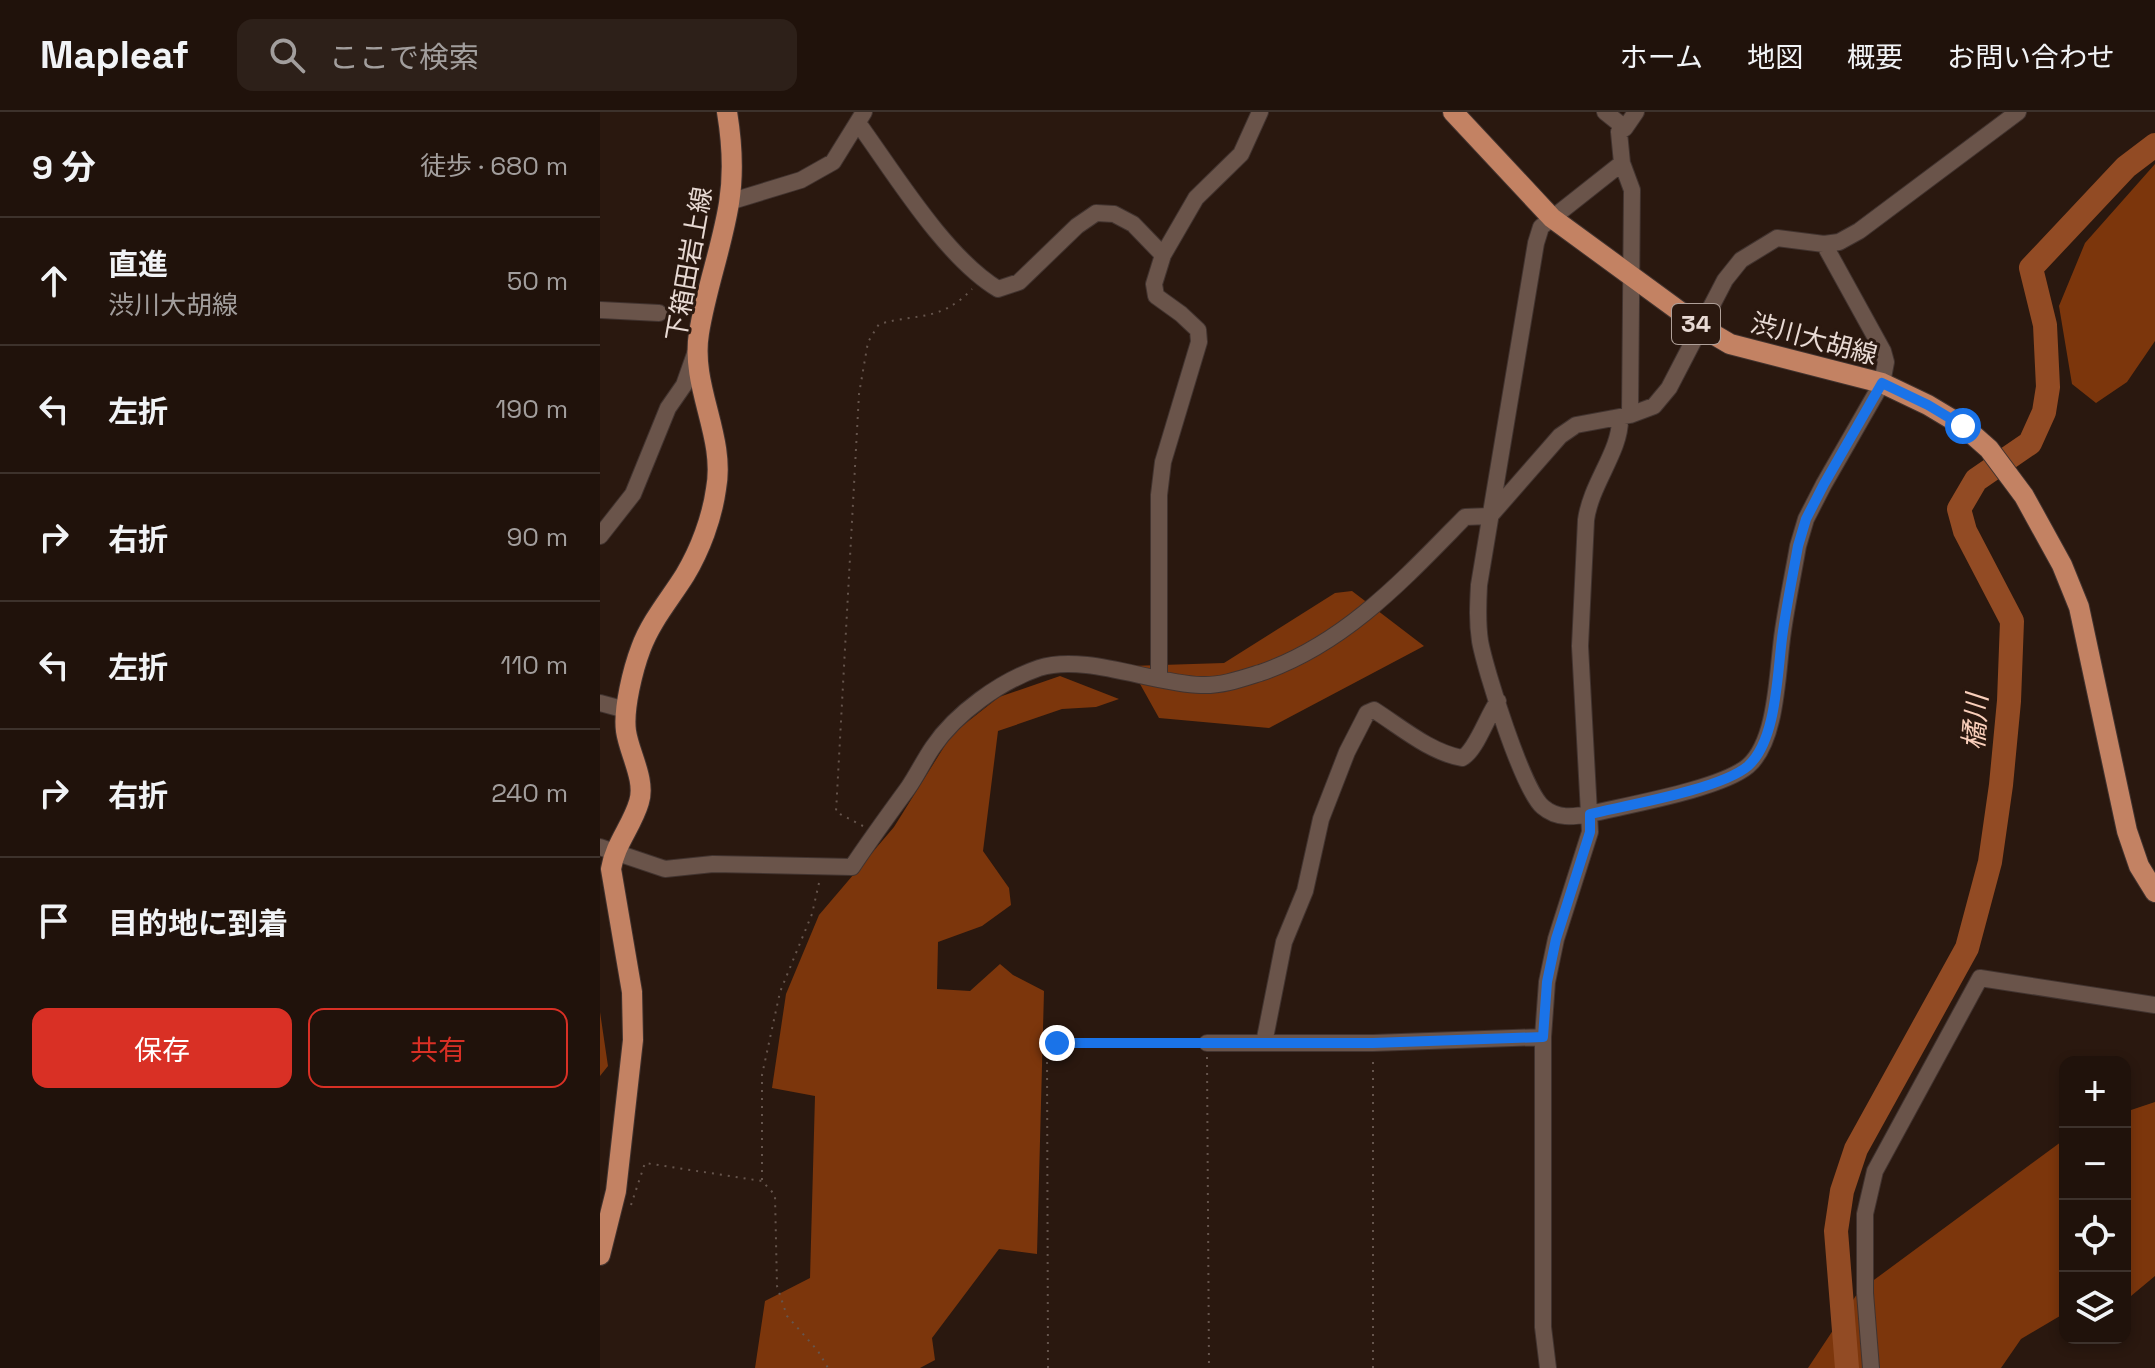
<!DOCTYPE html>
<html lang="ja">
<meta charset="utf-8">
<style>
body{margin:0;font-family:"Space Grotesk","Noto Sans JP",sans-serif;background:#2d2019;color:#f1f3f6}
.controls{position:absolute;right:24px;bottom:24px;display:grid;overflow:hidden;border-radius:16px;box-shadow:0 4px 12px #0003}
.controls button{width:72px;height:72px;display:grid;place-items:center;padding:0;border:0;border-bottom:2px solid #3d322c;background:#20120b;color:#f1f3f6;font:40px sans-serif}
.stop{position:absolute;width:24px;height:24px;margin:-18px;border:6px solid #1a73e8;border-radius:50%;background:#fff}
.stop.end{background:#1a73e8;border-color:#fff;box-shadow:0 2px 8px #0008}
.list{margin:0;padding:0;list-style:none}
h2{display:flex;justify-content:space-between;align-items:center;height:104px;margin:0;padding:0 32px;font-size:34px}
h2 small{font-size:26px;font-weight:400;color:#a29e9d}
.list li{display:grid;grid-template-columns:52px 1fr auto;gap:24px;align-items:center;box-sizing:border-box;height:128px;padding:0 32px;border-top:2px solid #3d322c}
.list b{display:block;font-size:30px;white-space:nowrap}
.list p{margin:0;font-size:26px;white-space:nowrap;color:#a29e9d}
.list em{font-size:26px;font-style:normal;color:#a29e9d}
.actions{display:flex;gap:16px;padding:24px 32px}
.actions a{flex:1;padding:18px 0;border:2px solid #d93025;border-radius:16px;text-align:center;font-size:28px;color:#d93025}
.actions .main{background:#d93025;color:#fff}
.icon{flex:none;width:44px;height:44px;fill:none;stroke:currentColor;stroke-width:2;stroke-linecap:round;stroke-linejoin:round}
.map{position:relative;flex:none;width:1555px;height:1256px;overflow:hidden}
header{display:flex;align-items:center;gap:48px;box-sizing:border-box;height:112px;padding:0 40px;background:#20120b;border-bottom:2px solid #3d322c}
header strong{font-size:38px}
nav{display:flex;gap:44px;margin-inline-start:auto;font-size:28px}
.search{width:560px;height:72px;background:#2d2019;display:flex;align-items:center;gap:20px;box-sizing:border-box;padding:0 28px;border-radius:16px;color:#a29e9d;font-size:30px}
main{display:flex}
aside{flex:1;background:#20120b}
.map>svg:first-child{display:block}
.forest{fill:#7c360c}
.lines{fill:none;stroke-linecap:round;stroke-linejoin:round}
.river{stroke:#924b24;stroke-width:24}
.minor-casing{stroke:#41332f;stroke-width:18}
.major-casing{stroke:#41332f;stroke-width:22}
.path{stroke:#66554d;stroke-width:2;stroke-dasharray:2 6;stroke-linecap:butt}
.minor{stroke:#6a544a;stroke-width:16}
.major{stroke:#c38263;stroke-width:20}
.route{stroke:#1a73e8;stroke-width:10}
.labels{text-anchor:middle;stroke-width:6;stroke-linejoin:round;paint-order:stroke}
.shield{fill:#2a180f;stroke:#afa099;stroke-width:2}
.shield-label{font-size:24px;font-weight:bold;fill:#e8dad4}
.street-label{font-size:26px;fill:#e8dad4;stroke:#2a180f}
.water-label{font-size:28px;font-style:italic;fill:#facfbb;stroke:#2a180f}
</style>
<header>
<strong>Mapleaf</strong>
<div class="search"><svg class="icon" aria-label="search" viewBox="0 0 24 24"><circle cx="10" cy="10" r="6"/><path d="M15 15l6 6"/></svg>ここで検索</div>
<nav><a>ホーム</a><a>地図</a><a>概要</a><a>お問い合わせ</a></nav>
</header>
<main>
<aside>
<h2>9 分<small>徒歩 · 680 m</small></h2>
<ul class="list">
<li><svg class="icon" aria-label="ahead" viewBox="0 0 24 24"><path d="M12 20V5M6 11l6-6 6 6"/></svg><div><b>直進</b><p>渋川大胡線</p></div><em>50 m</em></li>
<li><svg class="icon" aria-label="left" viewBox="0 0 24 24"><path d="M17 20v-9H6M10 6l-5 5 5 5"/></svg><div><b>左折</b></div><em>190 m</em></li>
<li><svg class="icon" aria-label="right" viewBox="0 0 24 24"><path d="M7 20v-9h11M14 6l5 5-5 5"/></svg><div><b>右折</b></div><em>90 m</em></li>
<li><svg class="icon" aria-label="left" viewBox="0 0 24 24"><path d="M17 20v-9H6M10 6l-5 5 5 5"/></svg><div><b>左折</b></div><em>110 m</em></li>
<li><svg class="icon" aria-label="right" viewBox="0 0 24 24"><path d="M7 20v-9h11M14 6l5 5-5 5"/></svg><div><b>右折</b></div><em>240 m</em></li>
<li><svg class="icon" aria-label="arrive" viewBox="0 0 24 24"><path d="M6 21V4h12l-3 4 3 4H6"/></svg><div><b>目的地に到着</b></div></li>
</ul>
<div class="actions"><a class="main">保存</a><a>共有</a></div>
</aside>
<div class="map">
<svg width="1555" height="1256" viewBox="0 0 1555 1256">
<rect width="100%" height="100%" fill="#2a180f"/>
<path class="forest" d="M 1555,52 L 1555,229 L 1527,270 L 1496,291 L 1472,272 L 1459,194 L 1485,131 Z
M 752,479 L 824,534 L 669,616 L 559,606 L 530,554 L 624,551 L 735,481 Z
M 460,564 L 519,587 L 496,595 L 462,597 L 398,619 L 383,739 L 409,776 L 411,793 L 382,814 L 338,830 L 337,877 L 370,879 L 400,852 L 413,863 L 444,879 L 437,1142 L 399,1137 L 332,1226 L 335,1248 L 320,1256 L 155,1256 L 165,1189 L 210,1166 L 215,984 L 172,976 L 186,882 L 219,803 L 294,715 L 352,622 L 399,585 Z
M 0,900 L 8,954 L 0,964 Z
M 1555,990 L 1555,1164 L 1525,1189 L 1525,1000 Z
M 1465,1027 L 1465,1201 L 1421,1227 L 1401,1256 L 1208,1256 L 1259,1179 Z"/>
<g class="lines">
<path class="river" d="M 1247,1256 L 1236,1119 L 1242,1079 L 1256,1037 L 1367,836 L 1390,750 L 1401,673 L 1409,589 L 1412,509 L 1365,419 L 1359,397 L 1376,368 L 1430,331 L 1444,300 L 1448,275 L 1445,213 L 1431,156 L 1526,55 L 1555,33"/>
<g class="minor-casing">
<path id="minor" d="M 1005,0 L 1025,16
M 258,11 C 295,62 345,145 398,177 L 419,170 L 477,114 L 496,101 L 514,102 L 533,112 L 563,143 L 596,86 L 641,42 L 660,0
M 1022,51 L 941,115 L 936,131 L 879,473 C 878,492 877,510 880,529 C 885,557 923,679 943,695 C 957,707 973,705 990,702 C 1027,693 1121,677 1148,654 C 1178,628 1177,557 1183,519 C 1187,491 1193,463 1198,434 L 1206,407 L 1224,372 L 1282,271 L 1286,250 L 1283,239 L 1224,132
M 129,90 L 201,68 L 233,50 L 264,0
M 0,198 L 59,201
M 1030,303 L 1032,78 L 1022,51 L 1019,20 L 1025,16 L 1036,0
M 0,424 L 33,382 L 68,296 L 84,273 L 96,239
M 559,566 L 559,383 L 563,350 L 599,230 L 598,218 L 581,202 L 556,184 L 554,172 L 563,143
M 0,591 L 26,598
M 0,735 L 65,757 L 113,752 L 252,755 C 270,728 289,702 308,676 C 317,663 324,648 333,635 C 356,601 401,569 439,556 C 485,541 553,572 601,573 C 621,574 641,567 660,561 C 745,532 804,467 865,405 L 890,404 L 960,324 L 976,313 L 1030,303 L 1054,294 L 1069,276 L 1125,168 L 1141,148 L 1177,126 L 1224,132 L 1239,130 L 1259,119 L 1418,0
M 607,931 L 773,931 L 943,925
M 664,931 L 684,830 L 705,779 L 721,707 L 747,640 L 767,601 L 774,598 C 802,616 830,640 862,646 C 876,639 887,604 898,589
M 948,1256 L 943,1215 L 943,925 L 947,870 L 956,827 L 990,720 L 980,534 L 986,408 C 991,371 1021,339 1020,306
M 1271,1256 L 1265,1181 L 1265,1102 L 1275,1059 L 1380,866 L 1555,893"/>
</g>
<g class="major-casing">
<path id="major" d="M 853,0 L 952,106 L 1101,215 L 1130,232 L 1282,271 L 1328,293 L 1363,314 L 1389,337 L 1424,384 L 1462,453 L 1479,495 L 1527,719 L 1539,754 L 1555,780
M 0,1143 L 16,1079 L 33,928 L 32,880 L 11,757 C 15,732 32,714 39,690 C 46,668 29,641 26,619 C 23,597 33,557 41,536 C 51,509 70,487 85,463 C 100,438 112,406 116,377 C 126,324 90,275 99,221 C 106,177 122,135 129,91 C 134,60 132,30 127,0"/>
</g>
<path class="path" d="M 263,714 L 236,700 L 259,282 L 268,230 L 279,212 C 319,201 340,210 372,177
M 607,945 L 609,1256
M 162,1068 L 162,963 L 180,880 L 212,802 L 219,771
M 31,1093 L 45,1051 L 162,1069 L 175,1083 L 177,1174 L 187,1204 L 218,1239 L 228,1256
M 448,1256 L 447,942 L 457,931 L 591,931
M 773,1256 L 773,948"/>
<use href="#minor" class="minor"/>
<use href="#major" class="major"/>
</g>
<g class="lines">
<path class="route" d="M 457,931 L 773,931 L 943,925 L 947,870 L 956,827 L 990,720 L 990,702 C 1028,693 1121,677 1148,654 C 1178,627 1177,557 1183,519 C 1187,491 1193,462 1198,434 L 1206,407 L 1224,372 L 1282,271 L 1328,293 L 1363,314"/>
</g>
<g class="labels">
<rect class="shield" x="1072" y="192" width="48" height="40" rx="6"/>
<g class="shield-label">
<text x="1096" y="220">34</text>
</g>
<g class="street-label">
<text transform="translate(89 152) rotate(-80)" y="9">下箱田岩上線</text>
<text transform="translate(1214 227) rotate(15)" y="9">渋川大胡線</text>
</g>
<g class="water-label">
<text transform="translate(1375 610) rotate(-86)" y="10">橘川</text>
</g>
</g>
</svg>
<div class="controls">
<button>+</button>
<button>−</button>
<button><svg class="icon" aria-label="locate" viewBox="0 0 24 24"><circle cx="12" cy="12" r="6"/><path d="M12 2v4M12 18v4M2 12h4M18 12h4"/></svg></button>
<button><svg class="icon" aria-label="layers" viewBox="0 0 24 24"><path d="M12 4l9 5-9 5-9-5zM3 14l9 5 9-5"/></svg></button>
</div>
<div class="stop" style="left:1363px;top:314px"></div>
<div class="stop end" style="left:457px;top:931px"></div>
</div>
</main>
